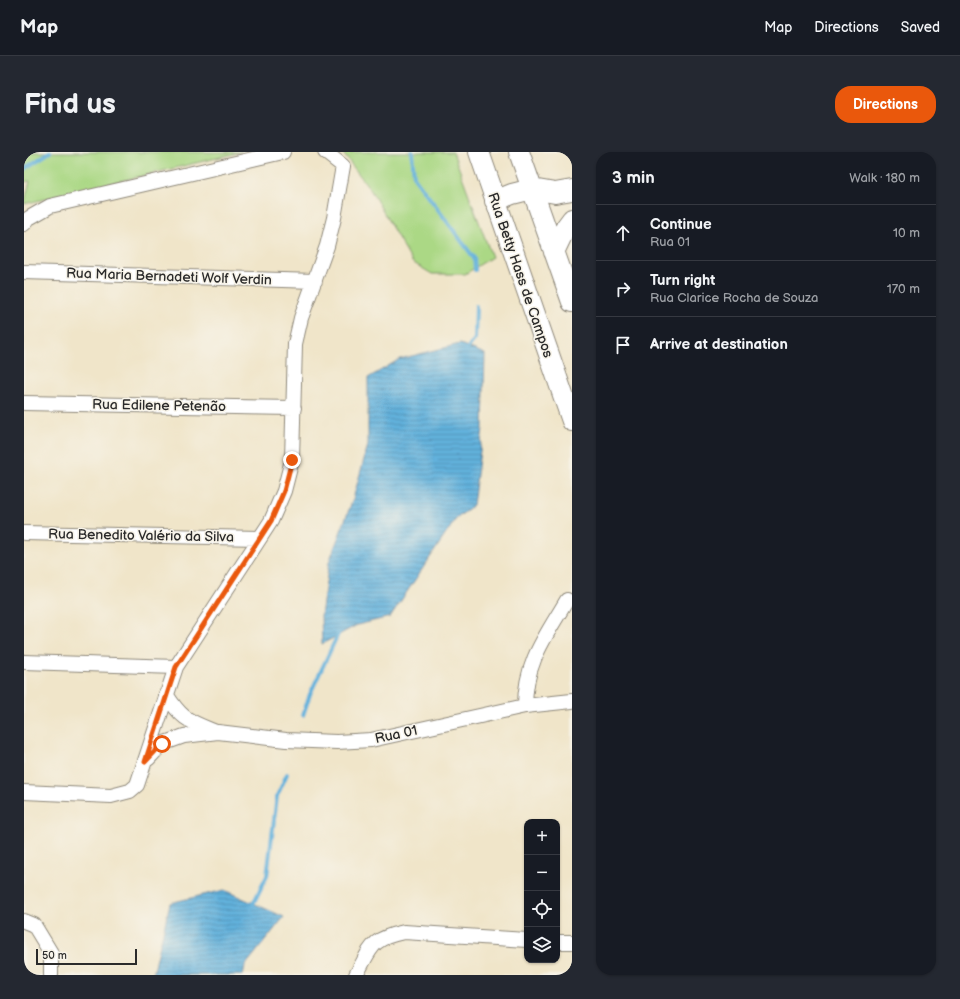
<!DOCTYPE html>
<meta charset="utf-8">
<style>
body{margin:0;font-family:"Balsamiq Sans",sans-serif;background:#242831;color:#f1f3f6}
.controls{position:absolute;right:12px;bottom:12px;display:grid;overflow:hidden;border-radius:8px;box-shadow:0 1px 3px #0004}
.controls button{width:36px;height:36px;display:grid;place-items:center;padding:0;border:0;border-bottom:1px solid #363941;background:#171b24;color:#f1f3f6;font:20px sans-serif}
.scale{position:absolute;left:12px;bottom:10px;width:101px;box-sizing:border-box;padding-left:4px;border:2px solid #2b2b2b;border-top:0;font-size:11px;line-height:14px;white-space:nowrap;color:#2b2b2b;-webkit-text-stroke:3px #f7f3e8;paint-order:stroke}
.stop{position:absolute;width:12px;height:12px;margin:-9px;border:3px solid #ea580c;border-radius:50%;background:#fff}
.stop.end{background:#ea580c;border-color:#fff;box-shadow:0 1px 4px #0008}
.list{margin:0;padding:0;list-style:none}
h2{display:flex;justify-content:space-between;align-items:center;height:52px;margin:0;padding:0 16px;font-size:17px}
h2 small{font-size:13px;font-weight:400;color:#9ea1a6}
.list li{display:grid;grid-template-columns:26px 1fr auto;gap:12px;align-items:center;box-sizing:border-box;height:56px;padding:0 16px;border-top:1px solid #363941}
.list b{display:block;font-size:15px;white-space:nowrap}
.list p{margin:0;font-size:13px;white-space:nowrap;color:#9ea1a6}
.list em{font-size:13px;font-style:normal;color:#9ea1a6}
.icon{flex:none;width:22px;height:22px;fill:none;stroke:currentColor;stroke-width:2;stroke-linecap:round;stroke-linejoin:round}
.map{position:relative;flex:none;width:548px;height:823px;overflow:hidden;border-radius:16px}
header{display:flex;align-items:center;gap:24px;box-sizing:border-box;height:56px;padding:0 20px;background:#171b24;border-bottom:1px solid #363941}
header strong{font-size:19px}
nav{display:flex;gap:22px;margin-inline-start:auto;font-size:14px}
.intro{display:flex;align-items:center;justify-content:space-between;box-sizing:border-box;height:96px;padding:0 24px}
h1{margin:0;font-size:28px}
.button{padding:10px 18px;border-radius:16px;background:#ea580c;color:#fff;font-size:14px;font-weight:700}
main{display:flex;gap:24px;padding:0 24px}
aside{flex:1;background:#171b24;border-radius:16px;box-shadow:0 1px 3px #0004}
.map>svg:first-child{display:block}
.grass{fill:#abd885;stroke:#6b8258}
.water{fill:url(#water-rules);stroke:#466e84}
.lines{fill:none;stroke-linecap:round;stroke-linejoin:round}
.stream{stroke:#62b1dc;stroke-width:4}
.street-casing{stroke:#8e887a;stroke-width:16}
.secondary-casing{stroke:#8e887a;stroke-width:22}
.street{stroke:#fff;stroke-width:14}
.secondary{stroke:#fff;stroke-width:20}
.route{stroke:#ea580c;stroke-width:5}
.labels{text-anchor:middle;stroke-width:3;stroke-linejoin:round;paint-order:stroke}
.street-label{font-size:14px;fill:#2b2b2b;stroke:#f7f3e8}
</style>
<header>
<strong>Map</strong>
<nav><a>Map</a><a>Directions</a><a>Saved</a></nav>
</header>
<div class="intro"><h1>Find us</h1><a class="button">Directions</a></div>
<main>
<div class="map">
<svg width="548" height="823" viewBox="0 0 548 823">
<defs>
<pattern id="water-rules" width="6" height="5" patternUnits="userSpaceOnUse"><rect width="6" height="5" fill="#62b1dc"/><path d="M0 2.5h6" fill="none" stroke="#5190b3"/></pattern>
</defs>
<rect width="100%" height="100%" fill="#f7f3e8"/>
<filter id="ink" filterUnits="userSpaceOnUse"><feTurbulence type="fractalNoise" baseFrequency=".025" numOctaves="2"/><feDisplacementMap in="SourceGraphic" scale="8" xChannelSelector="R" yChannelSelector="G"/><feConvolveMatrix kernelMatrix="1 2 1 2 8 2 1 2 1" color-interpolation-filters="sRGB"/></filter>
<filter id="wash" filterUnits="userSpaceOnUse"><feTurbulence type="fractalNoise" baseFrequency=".012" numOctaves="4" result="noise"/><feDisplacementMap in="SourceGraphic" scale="16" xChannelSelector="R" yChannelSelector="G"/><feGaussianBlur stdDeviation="0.9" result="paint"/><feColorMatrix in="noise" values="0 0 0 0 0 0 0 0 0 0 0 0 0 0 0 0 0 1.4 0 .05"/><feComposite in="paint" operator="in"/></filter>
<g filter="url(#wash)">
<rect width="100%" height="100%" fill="#f0e5c9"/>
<path class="grass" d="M 0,0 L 218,0 L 0,52 L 6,29 L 0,30 Z
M 318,0 L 429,0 L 468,105 L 441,122 L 408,122 L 388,110 L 346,37 Z"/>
<path class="water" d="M 436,192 L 461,202 L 459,276 L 449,353 L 432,367 L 366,465 L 333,473 L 298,492 L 297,463 L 305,410 L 329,347 L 344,293 L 344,226 L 376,207 Z
M 200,738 L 260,765 L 221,814 L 219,823 L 129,823 L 146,751 Z"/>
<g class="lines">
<path class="stream" d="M 388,0 L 390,25 L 450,106 L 451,118
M 0,17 L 26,0
M 441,199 L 451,187 L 452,154
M 279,563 L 286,542 L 315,480
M 227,756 L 243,724 L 253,644 L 263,622"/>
</g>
</g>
<g filter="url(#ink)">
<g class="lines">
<g class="street-casing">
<path id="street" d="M 0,72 L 5,66 L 26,54 L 259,0
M 0,120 L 291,129
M 0,251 L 270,256
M 0,381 L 235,386
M 0,510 L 152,515
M 142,542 C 158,568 165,569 192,580
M 501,554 C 501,510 522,484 543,448
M 124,607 L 138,592 L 160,584 L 194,580 L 262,588 L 313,590 L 347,588 L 501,554 L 548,549
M 0,640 L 87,644 L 106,639 L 113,633 L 152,515 L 247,369 L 260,339 L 268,308 L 271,192 L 277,166 L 303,94 L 310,66 L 319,14 L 301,0
M 0,769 L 10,773 L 27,801 L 27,823
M 533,790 L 548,790
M 332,823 C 348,795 346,787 380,780 L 503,788"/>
</g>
<g class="secondary-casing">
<path id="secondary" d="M 455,0 L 548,269
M 495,0 L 548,150
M 471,49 L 488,42 L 508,37 L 531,41 L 548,38
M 530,100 L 542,75 L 548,67"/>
</g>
<use href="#street" class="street"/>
<use href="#secondary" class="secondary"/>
</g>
</g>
<g class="lines" filter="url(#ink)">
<path class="route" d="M 138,592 L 121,610 L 152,515 L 247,369 L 260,339 L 268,308"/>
</g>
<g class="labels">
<g class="street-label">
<text transform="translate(497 123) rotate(71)" y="5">Rua Betty Hass de Campos</text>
<text transform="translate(145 124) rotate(2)" y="5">Rua Maria Bernadeti Wolf Verdin</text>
<text transform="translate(135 253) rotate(1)" y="5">Rua Edilene Petenão</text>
<text transform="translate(117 383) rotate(1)" y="5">Rua Benedito Valério da Silva</text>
<text transform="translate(372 582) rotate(-12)" y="5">Rua 01</text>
</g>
</g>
</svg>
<div class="controls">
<button>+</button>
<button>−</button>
<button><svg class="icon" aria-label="locate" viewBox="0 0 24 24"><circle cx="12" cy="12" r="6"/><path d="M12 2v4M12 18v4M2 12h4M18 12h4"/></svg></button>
<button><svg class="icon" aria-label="layers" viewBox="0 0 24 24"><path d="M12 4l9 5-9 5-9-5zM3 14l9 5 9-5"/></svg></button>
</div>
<div class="scale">50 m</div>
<div class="stop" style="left:138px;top:592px"></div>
<div class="stop end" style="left:268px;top:308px"></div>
</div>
<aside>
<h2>3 min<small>Walk · 180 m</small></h2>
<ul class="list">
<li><svg class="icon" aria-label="ahead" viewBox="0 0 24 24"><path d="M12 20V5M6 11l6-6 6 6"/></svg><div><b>Continue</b><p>Rua 01</p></div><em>10 m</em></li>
<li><svg class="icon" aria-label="right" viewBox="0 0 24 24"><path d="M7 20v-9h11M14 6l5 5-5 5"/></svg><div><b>Turn right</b><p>Rua Clarice Rocha de Souza</p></div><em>170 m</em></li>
<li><svg class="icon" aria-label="arrive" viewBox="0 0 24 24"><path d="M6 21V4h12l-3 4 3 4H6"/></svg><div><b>Arrive at destination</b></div></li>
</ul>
</aside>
</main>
